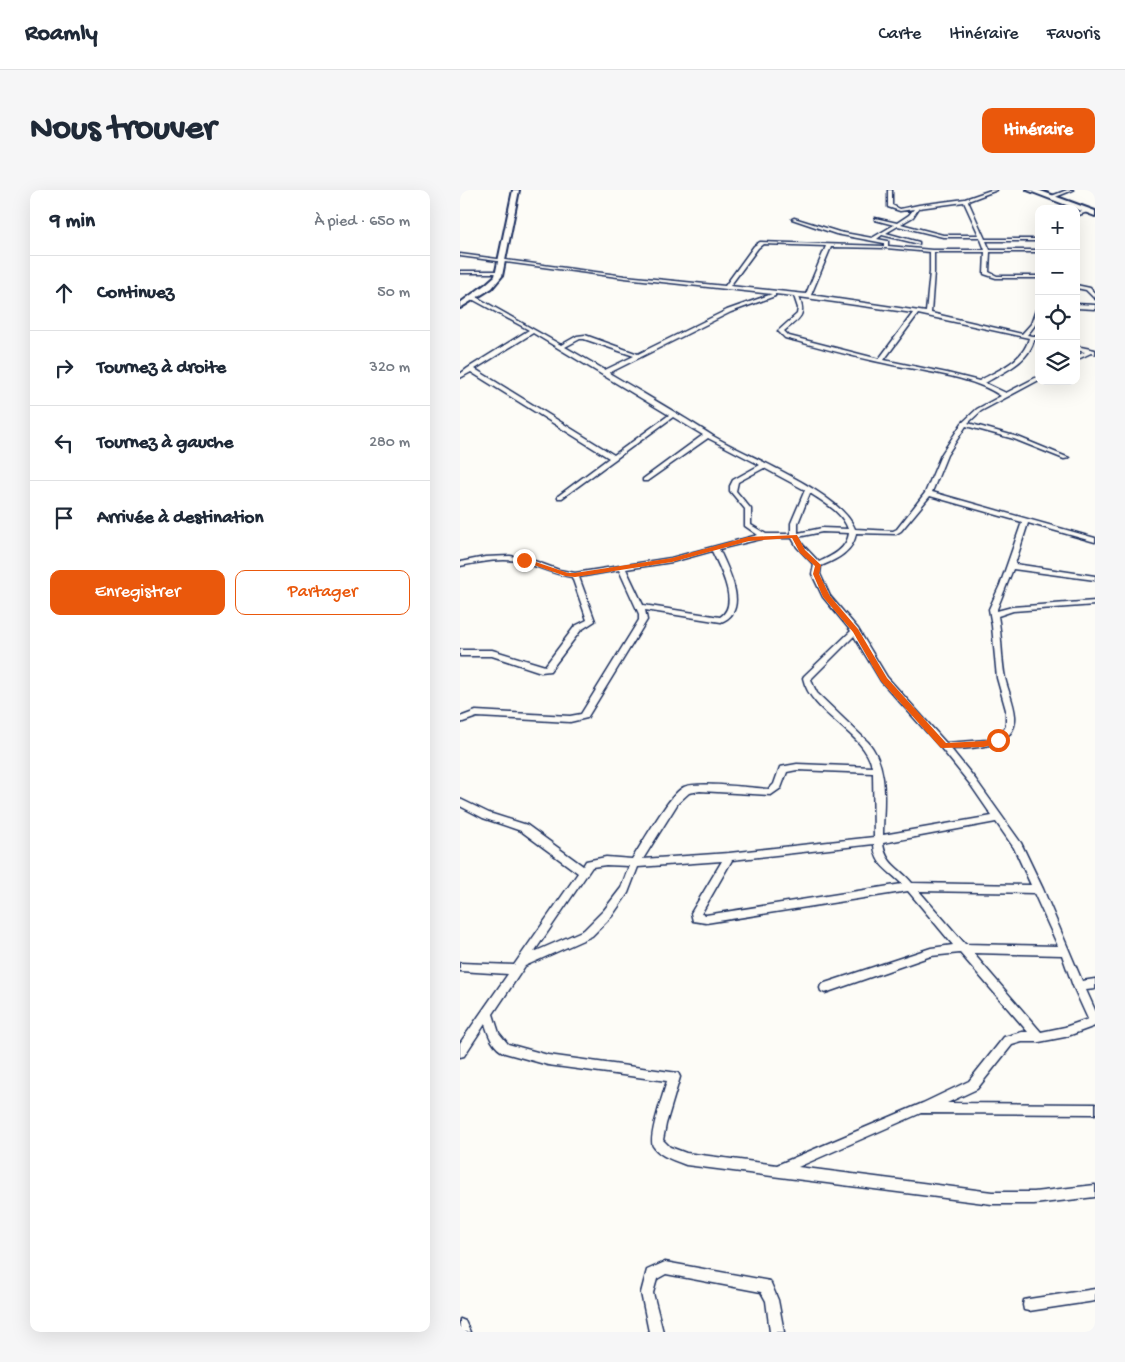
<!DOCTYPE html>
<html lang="fr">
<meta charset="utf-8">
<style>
body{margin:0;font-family:"Gochi Hand",sans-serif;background:#f6f6f7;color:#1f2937}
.controls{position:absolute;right:15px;top:15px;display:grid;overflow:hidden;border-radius:10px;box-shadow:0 5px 20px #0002}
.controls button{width:45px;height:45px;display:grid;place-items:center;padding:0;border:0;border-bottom:1px solid #e0e1e3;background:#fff;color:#1f2937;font:25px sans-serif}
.stop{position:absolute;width:15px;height:15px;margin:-11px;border:4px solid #ea580c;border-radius:50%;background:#fff}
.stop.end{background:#ea580c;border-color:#fff;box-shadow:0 1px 5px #0008}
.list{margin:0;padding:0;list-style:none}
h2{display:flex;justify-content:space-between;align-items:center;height:65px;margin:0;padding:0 20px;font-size:21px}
h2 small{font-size:16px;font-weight:400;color:#747a83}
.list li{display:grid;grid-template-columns:32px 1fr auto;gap:15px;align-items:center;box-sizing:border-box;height:75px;padding:0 20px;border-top:1px solid #e0e1e3}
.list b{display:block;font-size:19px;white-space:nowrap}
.list em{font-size:16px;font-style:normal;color:#747a83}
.actions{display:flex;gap:10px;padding:15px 20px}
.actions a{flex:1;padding:11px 0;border:1px solid #ea580c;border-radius:10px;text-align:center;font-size:18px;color:#ea580c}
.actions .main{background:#ea580c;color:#fff}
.icon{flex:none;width:28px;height:28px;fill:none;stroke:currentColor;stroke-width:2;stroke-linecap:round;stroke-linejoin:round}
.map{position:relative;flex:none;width:635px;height:1142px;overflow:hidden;border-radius:10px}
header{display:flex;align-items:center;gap:30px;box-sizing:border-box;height:70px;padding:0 25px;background:#fff;border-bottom:1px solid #e0e1e3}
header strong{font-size:24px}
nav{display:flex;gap:28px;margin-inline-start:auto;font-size:18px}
.intro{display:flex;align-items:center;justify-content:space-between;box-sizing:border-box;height:120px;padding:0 30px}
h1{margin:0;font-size:35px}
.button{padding:12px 22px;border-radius:10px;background:#ea580c;color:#fff;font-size:18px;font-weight:700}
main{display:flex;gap:30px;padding:0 30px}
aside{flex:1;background:#fff;border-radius:10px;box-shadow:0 5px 20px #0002}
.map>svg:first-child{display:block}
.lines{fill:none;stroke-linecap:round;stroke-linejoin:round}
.street-casing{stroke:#1b2f5e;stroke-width:3}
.secondary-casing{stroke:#1b2f5e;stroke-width:4}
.highway-casing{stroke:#1b2f5e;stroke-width:4}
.street{fill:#fdfcf7;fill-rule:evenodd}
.secondary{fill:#fdfcf7;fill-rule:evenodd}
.highway{fill:#fdfcf7;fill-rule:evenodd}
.route{fill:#ea580c}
</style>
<header>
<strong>Roamly</strong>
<nav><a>Carte</a><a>Itinéraire</a><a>Favoris</a></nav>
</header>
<div class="intro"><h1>Nous trouver</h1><a class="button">Itinéraire</a></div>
<main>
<aside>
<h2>9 min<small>À pied · 650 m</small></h2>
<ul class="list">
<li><svg class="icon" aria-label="ahead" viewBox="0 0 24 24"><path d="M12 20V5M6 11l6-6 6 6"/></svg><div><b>Continuez</b></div><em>50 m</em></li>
<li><svg class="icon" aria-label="right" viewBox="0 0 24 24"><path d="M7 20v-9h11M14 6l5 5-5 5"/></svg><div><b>Tournez à droite</b></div><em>320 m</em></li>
<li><svg class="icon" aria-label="left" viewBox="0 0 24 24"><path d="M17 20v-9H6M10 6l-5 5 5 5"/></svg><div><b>Tournez à gauche</b></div><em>280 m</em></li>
<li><svg class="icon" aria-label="arrive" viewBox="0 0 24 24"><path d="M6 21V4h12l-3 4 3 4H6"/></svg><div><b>Arrivée à destination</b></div></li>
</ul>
<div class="actions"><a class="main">Enregistrer</a><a>Partager</a></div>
</aside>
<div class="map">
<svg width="635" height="1142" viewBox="0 0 635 1142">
<rect width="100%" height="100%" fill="#fdfcf7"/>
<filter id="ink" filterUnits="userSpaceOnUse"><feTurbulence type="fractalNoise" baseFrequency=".02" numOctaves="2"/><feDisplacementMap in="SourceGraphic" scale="10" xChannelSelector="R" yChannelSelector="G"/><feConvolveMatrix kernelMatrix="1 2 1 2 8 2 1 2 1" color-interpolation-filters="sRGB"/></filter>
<g filter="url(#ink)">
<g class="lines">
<g class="street-casing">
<path id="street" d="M 428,0 L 432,0 L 432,15 L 440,19 L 459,15 L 505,9 L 531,0 L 537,0 L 508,11 L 525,49 L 579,49 L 578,51 L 526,51 L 530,60 L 579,60 L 579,62 L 530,62 L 529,82 L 537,86 L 579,86 L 579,88 L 536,88 L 524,84 L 525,62 L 474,62 L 474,82 L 471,123 L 562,144 L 571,134 L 576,120 L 579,118 C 579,131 575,136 567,145 L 579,147 L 579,151 L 574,150 C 568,173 543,182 525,193 L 546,203 L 579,186 L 579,190 L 521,221 L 508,233 L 558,247 L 609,268 L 604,269 L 554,249 L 506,236 L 487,265 L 472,302 L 635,348 L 635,352 L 568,333 L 555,374 L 635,386 L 635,390 L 553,379 L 537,419 L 537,421 L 552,417 L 635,411 L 635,415 L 553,421 L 538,426 C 542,447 541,468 545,488 C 548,501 554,513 555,526 C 557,558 514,558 491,559 L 516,590 L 561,653 L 583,699 L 622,791 L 635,789 L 635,799 L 626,800 L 635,820 L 635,836 L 605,847 L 579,852 L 562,852 L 552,855 L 517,899 L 487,913 L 635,914 L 635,924 L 461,923 L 338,977 L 532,1002 L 574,1002 L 635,995 L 635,1007 L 574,1014 L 532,1014 L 226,975 C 214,970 200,967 193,956 C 188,948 204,902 207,891 L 88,875 L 45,863 C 33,858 29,846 25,834 L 4,866 L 0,867 L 0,853 L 48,784 L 0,781 L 0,773 L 54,775 L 118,683 L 61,641 L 23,628 L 0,616 L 0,609 L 29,623 L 67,635 L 123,676 L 126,671 L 146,667 L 172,669 C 182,654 210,603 224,597 C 238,591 291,598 309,599 L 314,594 L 320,577 L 337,574 L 412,577 C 405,542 351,525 343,488 L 344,486 L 391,441 L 363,407 L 352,384 L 354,375 L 337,357 L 332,348 L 305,348 L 259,359 C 268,379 291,421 261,432 L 185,420 L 187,430 L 127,528 L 110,532 L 17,527 L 0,533 L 0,527 L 16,521 L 110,526 L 121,524 L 179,430 L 179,424 L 159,380 L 119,387 L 135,431 L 121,440 L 90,481 L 81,482 L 32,466 L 0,466 L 0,460 L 32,460 L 85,476 L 115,436 L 127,430 L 112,387 C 95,385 79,377 63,372 C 42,367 20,372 0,376 L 0,372 L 25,367 L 50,366 L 69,369 L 99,380 L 115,383 L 211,368 L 298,345 L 285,336 L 285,319 L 270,301 L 270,296 L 273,290 L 300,275 L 248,248 L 187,291 L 183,291 L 183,289 L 243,245 L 213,227 L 102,308 L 98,308 L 98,306 L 149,268 L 11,182 L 0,188 L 0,184 L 8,178 L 69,140 L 12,109 L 12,107 L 16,107 L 101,155 L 117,146 L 125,145 L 178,164 L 267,120 L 312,104 L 165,88 L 0,66 L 0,64 L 165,86 L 265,96 L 294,56 L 300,52 L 424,56 L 424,53 L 376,44 L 332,29 L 334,28 L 379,42 L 412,48 L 434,35 L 415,30 L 415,28 L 437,33 L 449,25 L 454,19 L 440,21 L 428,17 ZM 504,12 L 519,45 L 483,45 L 441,34 L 453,27 L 459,18 ZM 438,36 L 483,47 L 520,47 L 525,60 L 472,60 L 428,56 L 428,51 L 417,49 L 422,45 L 459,54 L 459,52 L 426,43 ZM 303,54 L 366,56 L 346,104 L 270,96 L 298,58 ZM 371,57 L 426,58 L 470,62 L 470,82 L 466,122 L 351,105 ZM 315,104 L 334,106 L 338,118 L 337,124 L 318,141 L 325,148 C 356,156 387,165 419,172 C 456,181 509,184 541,206 L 517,219 L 502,233 L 481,265 L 465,303 L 437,339 L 433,341 L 395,339 C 381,302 288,267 253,246 C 219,224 184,204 149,183 L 271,122 L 315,106 ZM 339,107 L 453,123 L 419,169 L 329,146 L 324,141 C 339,128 347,127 339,107 ZM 458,124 L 569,148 C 563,172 538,180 519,191 L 487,183 L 424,170 ZM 73,143 L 209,225 L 154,265 L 15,179 ZM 120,149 L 124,149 L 174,166 L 145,180 L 105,157 ZM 304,278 L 345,300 L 331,333 L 331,344 L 306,344 L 291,335 L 291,319 L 276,301 L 278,292 ZM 350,303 C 365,313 382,322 388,339 L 362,338 L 338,343 L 338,333 ZM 470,306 L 562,332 L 540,395 L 529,419 L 532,436 L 537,488 L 546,520 L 546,536 L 543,541 L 535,547 L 527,550 L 486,553 L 427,487 L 398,439 L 370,406 L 360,384 L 361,376 C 376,370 394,361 396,343 L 436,344 L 441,341 ZM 362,342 L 389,343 C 387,359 372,366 359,372 L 343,355 L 338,347 ZM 252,361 C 260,378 280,415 260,427 L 183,415 L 166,379 L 212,372 ZM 394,446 L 421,491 L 481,558 L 510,594 L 532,626 L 423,645 C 423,614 430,578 408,552 L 357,503 L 353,495 L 351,489 ZM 337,580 L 413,583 L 414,647 L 269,663 L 183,669 L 218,613 L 229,603 L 240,601 L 311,605 L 321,598 L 327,582 ZM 536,632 L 554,658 L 571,695 L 452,693 C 440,678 425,674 423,653 ZM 414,654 C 415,676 429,680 442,694 L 246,725 L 241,724 L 272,670 ZM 262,671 L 231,723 L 233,731 L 246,733 L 448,701 L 493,755 L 471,758 L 365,793 L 361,795 L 360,798 L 361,801 L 365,803 L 471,766 L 500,763 L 568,842 L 562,842 L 544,847 L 509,891 L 463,913 L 317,975 L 226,963 L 210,957 L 203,950 L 206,934 L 220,887 L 218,883 L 88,865 L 48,854 L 39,843 L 33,824 L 65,776 L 132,746 L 152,726 L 168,703 L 178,677 ZM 146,675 L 169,676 L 161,698 L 144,720 L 124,740 L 74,762 L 132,677 ZM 459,701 L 574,703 L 598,756 L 505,754 ZM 513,763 L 602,765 L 613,796 L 628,829 L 605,837 L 581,842 Z
M 607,0 L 613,0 L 593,8 L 589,7 Z
M 626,20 L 630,21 L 616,26 L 616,23 Z
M 0,81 L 39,81 L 41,82 L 39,83 L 0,83 Z
M 616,95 L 630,98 L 635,104 L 635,109 L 626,100 L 616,98 Z
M 616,114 L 635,115 L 635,119 L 616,118 Z
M 616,156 L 635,160 L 635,164 L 631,163 L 616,170 L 616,166 L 625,162 L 616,160 Z
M 205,1072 L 310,1091 L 318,1110 L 324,1142 L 310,1142 L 306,1111 L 301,1102 L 206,1084 L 197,1089 L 193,1103 L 203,1142 L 189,1142 L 181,1103 L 187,1080 Z
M 635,1099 L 635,1111 L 569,1121 L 564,1120 L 563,1115 L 564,1110 L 569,1109 Z
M 0,1129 L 5,1131 L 10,1142 L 0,1142 Z"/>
</g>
<g class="secondary-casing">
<path id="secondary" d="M 53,0 L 59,0 L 42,86 L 32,98 L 0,118 L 0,113 L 26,94 L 35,86 Z"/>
</g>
<g class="highway-casing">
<path id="highway" d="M 567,0 L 578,0 L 635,21 L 635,26 Z"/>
</g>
<use href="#street" class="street"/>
<use href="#secondary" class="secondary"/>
<use href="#highway" class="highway"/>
</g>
</g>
<path class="route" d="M 337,345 L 345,360 L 361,375 L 359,384 L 370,406 L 398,439 L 427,488 L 486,553 L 524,551 L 538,547 L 542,550 L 541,552 L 524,557 L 481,558 L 421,491 L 393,442 L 363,407 L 353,384 L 355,376 L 340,363 L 332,348 L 289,351 L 212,372 L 115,387 L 105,386 L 60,370 L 64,368 L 108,383 L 115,383 L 212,368 L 288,347 Z"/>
</svg>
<div class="controls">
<button>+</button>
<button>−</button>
<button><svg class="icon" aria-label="locate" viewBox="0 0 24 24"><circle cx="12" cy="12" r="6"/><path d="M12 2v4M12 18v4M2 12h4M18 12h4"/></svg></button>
<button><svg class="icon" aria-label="layers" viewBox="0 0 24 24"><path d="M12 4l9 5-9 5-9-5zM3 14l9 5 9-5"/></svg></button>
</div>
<div class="stop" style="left:538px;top:550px"></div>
<div class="stop end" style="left:64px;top:370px"></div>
</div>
</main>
